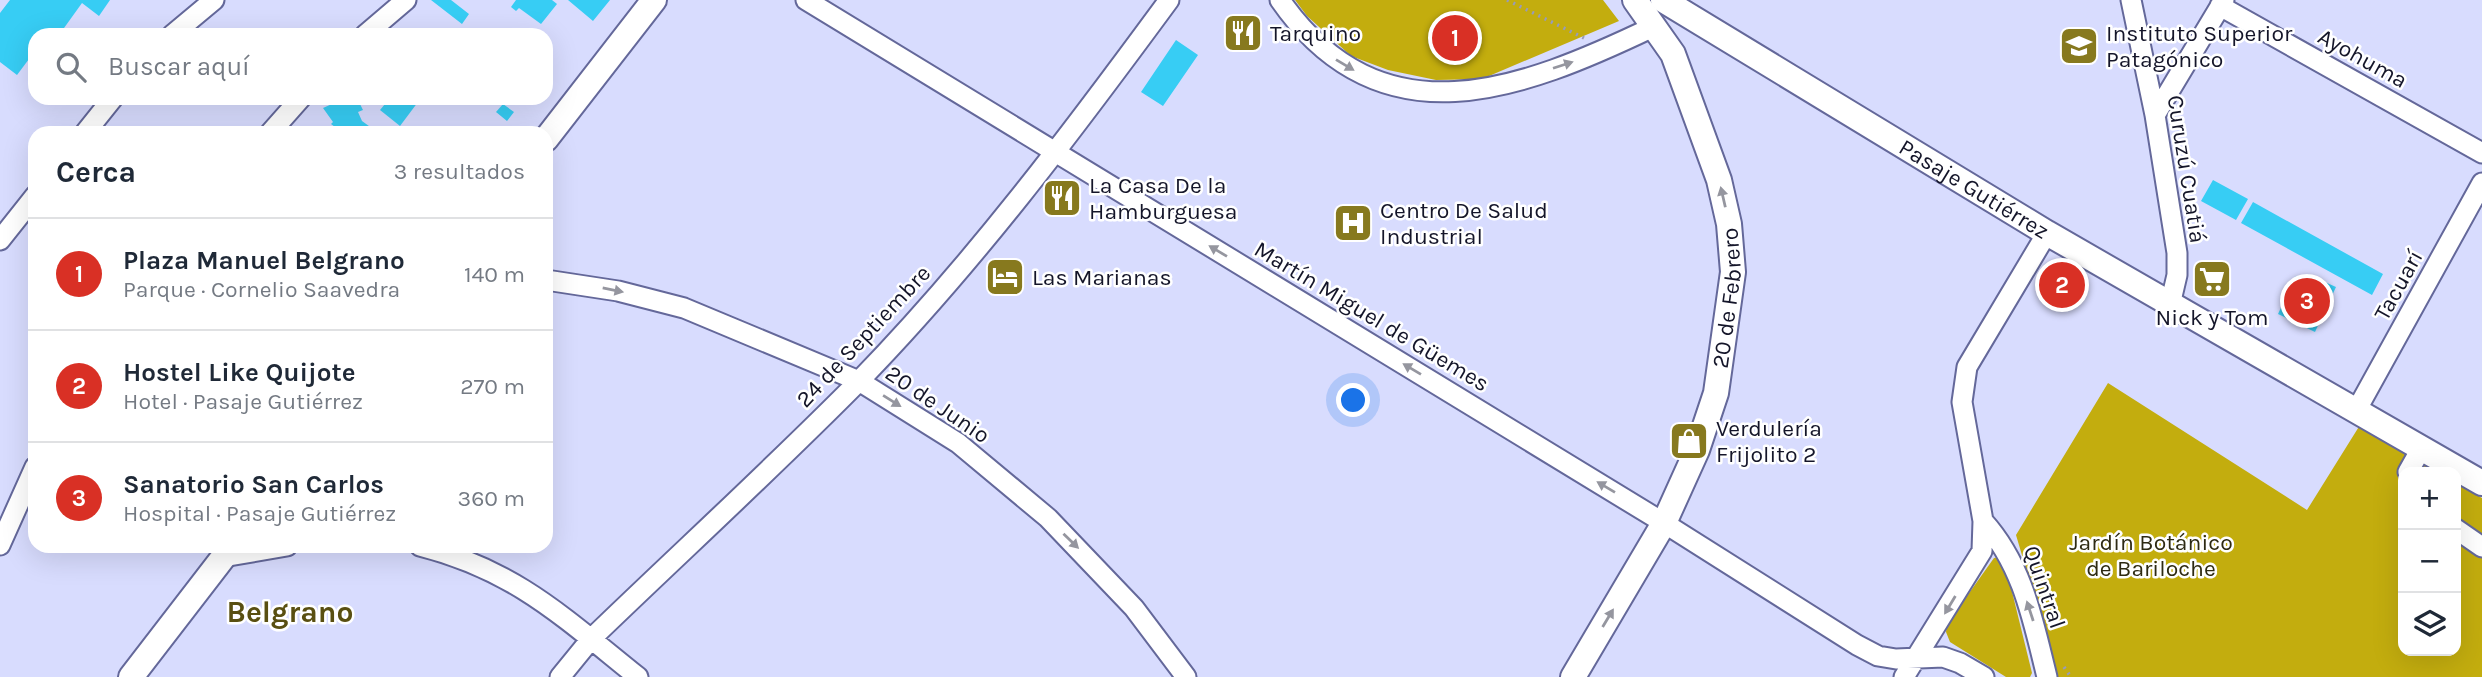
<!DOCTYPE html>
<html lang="es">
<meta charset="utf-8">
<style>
body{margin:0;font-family:Karla,sans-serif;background:#f2f2f3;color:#1f2937}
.controls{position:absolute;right:21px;bottom:21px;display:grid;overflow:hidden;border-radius:14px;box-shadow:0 7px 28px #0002}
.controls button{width:63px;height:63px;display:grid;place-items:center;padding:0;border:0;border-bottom:2px solid #e0e1e3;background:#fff;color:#1f2937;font:35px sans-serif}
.you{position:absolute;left:1354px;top:401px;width:24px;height:24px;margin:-18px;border:5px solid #fff;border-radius:50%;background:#1a73e8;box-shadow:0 0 0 10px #1a73e833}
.badge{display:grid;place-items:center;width:46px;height:46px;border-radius:50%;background:#d93025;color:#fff;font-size:23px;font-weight:700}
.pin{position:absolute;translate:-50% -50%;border:4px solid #fff;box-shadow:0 2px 7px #0006}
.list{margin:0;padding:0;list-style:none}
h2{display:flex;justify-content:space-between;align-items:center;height:91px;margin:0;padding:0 28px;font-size:30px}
h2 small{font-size:23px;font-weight:400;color:#747a83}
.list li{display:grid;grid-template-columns:46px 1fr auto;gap:21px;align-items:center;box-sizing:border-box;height:112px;padding:0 28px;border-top:2px solid #e0e1e3}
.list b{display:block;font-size:26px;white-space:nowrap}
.list p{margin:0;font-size:23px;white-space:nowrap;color:#747a83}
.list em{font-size:23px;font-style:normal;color:#747a83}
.icon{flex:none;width:38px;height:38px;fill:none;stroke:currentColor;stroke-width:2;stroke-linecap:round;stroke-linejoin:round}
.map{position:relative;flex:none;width:2482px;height:677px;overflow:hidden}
.search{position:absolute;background:#fff;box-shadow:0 7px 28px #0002;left:28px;top:28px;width:525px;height:77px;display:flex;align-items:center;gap:18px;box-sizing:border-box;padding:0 24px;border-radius:21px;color:#747a83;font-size:26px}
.panel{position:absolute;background:#fff;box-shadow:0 7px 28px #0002;left:28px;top:126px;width:525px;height:427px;border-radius:21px}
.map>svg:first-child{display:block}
.green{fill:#c3ad0e}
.building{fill:#37cdf4}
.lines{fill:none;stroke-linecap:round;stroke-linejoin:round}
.minor-casing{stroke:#64689a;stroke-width:23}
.major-casing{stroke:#64689a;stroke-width:28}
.path{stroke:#989bb9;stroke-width:3.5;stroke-dasharray:2 5;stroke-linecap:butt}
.minor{stroke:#fff;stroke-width:19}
.major{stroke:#fff;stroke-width:24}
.oneway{fill:#95969f}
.labels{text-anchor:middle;stroke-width:5;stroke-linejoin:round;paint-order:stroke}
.poi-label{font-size:23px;fill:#141529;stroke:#fff;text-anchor:start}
.street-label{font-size:23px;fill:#141529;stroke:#fff}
.park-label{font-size:23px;fill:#2e2a12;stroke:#fff}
.district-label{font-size:30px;font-weight:bold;fill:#594f11;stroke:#fff}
</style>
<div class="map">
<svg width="2482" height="677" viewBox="0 0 2482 677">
<rect width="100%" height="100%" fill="#d8dcfe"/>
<path class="green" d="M 1295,0 L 1603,0 L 1619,21 L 1482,79 L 1436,80 L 1388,70 L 1351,56 L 1307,16 Z
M 2108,383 L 2307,510 L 2360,425 L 2437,472 L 2403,472 L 2403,651 L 2456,651 L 2456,484 L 2482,498 L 2482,677 L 2058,677 L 2016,535 Z
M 1999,557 L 2004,559 L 2032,673 L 2030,677 L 2006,677 L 1950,642 L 1946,632 L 1947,624 L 1994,558 Z"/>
<path class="building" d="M 10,0 L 110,0 L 99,16 L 82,3 L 59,35 L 35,35 L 35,51 L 17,75 L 0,62 L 0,13 Z
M 431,0 L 451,0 L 469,14 L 462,24 Z
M 516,0 L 552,0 L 557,4 L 541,24 L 519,8 L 516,11 L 511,7 Z
M 568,0 L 610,0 L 593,21 Z
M 1176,40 L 1198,55 L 1163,106 L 1141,92 Z
M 357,98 L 363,110 L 358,112 L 362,121 L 373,129 L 371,133 L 343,133 L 331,124 L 333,122 L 323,108 L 343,99 L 345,103 Z
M 390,98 L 412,98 L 418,102 L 400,126 L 380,110 Z
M 503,104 L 514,112 L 507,121 L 496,112 Z
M 2213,180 L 2248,199 L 2236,220 L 2201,201 Z
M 2253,202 L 2383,274 L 2372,295 L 2241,223 Z
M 2307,274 L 2336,287 L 2315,332 L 2278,314 L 2296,276 L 2304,279 Z"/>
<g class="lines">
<g class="minor-casing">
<path id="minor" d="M 806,0 L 1664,523 L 1857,645 L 1878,656 L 1896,659 L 1943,657 L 1960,663 L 1984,677
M 1280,0 C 1381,145 1521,90 1653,27
M 2131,0 L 2155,115 L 2177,253 L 2177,275 L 2170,305
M 2220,6 L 2482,153
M 172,35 L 214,0
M 365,35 L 406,0
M 2155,115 L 2224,0
M 85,133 L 113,98
M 270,133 L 301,98
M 0,240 L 35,196
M 546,280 L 618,291 L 684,308 L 859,381 L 958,443 L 1048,518 L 1134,608 L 1186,677
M 2356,411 L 2482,183
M 2408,472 L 2421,449
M 1983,521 C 2023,565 2033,621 2047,677
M 2456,529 L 2482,547
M 0,545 L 35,467
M 420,546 C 515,570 563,617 638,677
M 223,557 L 287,546
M 560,677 L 591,639 C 680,553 771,470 858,382 C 973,264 1072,132 1169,0
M 1904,677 L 1982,551 L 1983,521 L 1962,402 L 1967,367 L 2047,233"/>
</g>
<g class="major-casing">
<g id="major">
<path id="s1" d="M 1663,0 L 2047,233 L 2482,483"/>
<path d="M 546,139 L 654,0"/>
<path d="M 131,677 L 232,546"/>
<path id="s2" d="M 1573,677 L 1664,523 L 1697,450 L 1716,393 L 1733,272 L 1729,224 L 1719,180 L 1673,54 L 1635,0"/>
</g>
</g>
<path class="path" d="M 1507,0 L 1584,38
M 2064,667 L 2071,677"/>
<use href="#minor" class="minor"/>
<use href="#major" class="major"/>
</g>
<defs><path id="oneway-solid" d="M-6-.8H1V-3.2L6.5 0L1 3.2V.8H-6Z" transform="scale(1.75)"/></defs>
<g class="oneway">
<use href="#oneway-solid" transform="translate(1345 65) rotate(31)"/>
<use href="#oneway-solid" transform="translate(1563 65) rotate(-18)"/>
<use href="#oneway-solid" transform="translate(1723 197) rotate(-103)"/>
<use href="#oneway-solid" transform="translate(1218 251) rotate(-149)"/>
<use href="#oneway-solid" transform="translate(613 290) rotate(11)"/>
<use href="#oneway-solid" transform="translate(1412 369) rotate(-149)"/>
<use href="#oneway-solid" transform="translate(892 401) rotate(32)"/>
<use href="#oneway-solid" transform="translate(1606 487) rotate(-149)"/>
<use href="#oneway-solid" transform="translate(1071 541) rotate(44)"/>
<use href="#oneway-solid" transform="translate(1950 605) rotate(121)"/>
<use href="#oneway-solid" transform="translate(2030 611) rotate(-108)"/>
<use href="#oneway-solid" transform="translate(1608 618) rotate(-59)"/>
</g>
<defs>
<g id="restaurant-square" transform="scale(2.0125)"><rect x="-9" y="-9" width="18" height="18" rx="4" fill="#87791e" stroke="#fff"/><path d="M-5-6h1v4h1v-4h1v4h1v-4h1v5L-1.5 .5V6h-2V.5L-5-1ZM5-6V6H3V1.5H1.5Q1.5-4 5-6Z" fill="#fff"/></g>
<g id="university-square" transform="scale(2.0125)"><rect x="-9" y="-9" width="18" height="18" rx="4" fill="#87791e" stroke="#fff"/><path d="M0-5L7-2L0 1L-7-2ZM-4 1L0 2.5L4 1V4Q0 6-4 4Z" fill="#fff"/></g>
<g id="hospital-square" transform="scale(2.0125)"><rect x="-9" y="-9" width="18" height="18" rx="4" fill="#87791e" stroke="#fff"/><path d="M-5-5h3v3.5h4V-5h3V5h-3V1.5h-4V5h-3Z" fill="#fff"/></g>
<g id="hotel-square" transform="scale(2.0125)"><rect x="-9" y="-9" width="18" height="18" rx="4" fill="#87791e" stroke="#fff"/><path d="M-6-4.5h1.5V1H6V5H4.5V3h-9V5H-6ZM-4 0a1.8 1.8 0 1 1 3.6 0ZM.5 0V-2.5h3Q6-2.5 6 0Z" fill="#fff"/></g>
<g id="supermarket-square" transform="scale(2.0125)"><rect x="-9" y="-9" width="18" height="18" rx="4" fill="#87791e" stroke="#fff"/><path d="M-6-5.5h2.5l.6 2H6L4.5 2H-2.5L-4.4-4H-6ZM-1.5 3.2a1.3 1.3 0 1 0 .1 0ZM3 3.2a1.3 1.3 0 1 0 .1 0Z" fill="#fff"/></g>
<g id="shop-square" transform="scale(2.0125)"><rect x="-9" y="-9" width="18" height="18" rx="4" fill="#87791e" stroke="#fff"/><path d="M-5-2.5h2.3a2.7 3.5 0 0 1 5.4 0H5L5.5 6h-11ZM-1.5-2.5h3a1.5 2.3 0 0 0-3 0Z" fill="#fff"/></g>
</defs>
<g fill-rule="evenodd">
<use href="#restaurant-square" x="1243" y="33"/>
<use href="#university-square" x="2079" y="46"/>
<use href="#restaurant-square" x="1062" y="198"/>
<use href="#hospital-square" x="1353" y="223"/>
<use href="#hotel-square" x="1005" y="277"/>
<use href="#supermarket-square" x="2212" y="279"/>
<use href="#shop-square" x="1689" y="441"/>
</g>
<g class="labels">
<g class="poi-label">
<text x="1270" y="41">Tarquino</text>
<text x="2106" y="41">Instituto Superior<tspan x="2106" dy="26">Patagónico</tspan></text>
<text x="1089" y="193">La Casa De la<tspan x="1089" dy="26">Hamburguesa</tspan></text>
<text x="1380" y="218">Centro De Salud<tspan x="1380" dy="26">Industrial</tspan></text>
<text x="1032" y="285">Las Marianas</text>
<text x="2212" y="325" text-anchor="middle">Nick y Tom</text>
<text x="1716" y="436">Verdulería<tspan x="1716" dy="26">Frijolito 2</tspan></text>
</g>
<g class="street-label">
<text transform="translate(2363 58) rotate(29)" y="8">Ayohuma</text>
<text transform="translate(2187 169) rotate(81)" y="8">Curuzú Cuatiá</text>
<text dy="8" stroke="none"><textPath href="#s1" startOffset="364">Pasaje Gutiérrez</textPath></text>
<text transform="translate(2398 285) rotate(-61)" y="8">Tacuarí</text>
<text dy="8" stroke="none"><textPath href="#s2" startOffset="415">20 de Febrero</textPath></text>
<text transform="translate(1372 316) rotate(31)" y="8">Martín Miguel de Güemes</text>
<text transform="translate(863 336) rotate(-47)" y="8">24 de Septiembre</text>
<text transform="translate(938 404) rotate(34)" y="8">20 de Junio</text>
<text transform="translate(2045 587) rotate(71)" y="8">Quintral</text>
</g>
<g class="park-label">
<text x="2151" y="550">Jardín Botánico<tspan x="2151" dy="26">de Bariloche</tspan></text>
</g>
<g class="district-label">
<text x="290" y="622">Belgrano</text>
</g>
</g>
</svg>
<div class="controls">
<button>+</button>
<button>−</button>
<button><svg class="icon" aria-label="layers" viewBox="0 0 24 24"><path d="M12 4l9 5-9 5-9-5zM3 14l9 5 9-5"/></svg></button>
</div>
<div class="you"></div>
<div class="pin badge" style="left:1455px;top:38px">1</div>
<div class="pin badge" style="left:2062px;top:285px">2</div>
<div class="pin badge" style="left:2307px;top:301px">3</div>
<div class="search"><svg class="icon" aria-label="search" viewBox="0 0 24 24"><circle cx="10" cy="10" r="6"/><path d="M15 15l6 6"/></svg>Buscar aquí</div>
<section class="panel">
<h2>Cerca<small>3 resultados</small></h2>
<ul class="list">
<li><span class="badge">1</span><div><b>Plaza Manuel Belgrano</b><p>Parque · Cornelio Saavedra</p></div><em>140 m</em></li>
<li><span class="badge">2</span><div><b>Hostel Like Quijote</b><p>Hotel · Pasaje Gutiérrez</p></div><em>270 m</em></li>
<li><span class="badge">3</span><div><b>Sanatorio San Carlos</b><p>Hospital · Pasaje Gutiérrez</p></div><em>360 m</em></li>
</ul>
</section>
</div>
